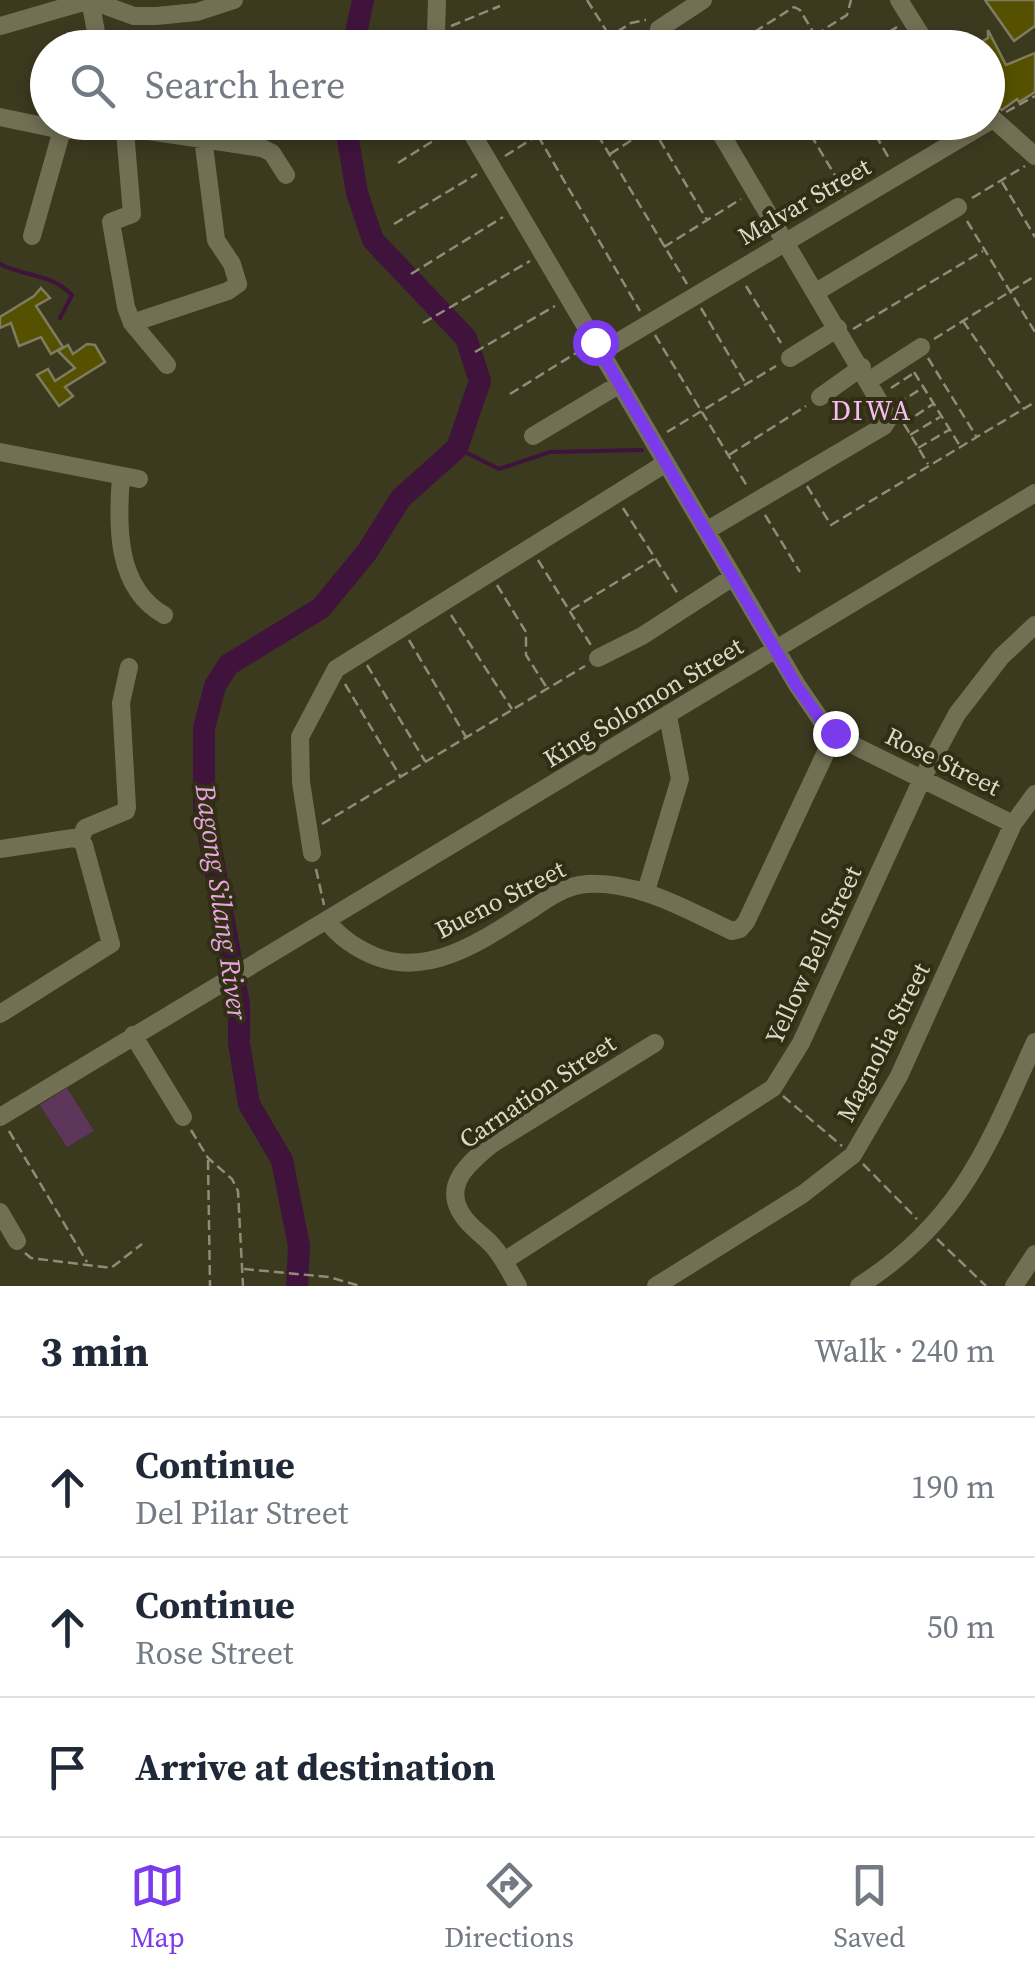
<!DOCTYPE html>
<meta charset="utf-8">
<style>
body{margin:0;font-family:"Source Serif 4",serif;background:#f2f2f3;color:#1f2937}
.stop{position:absolute;width:30px;height:30px;margin:-22px;border:8px solid #7c3aed;border-radius:50%;background:#fff}
.stop.end{background:#7c3aed;border-color:#fff;box-shadow:0 2px 10px #0008}
.list{margin:0;padding:0;list-style:none}
h2{display:flex;justify-content:space-between;align-items:center;height:130px;margin:0;padding:0 40px;font-size:42px}
h2 small{font-size:32px;font-weight:400;color:#747a83}
.list li{display:grid;grid-template-columns:65px 1fr auto;gap:30px;align-items:center;box-sizing:border-box;height:140px;padding:0 40px;border-top:2px solid #e0e1e3}
.list b{display:block;font-size:38px;white-space:nowrap}
.list p{margin:0;font-size:32px;white-space:nowrap;color:#747a83}
.list em{font-size:32px;font-style:normal;color:#747a83}
.icon{flex:none;width:55px;height:55px;fill:none;stroke:currentColor;stroke-width:2;stroke-linecap:round;stroke-linejoin:round}
.map{position:relative;flex:none;width:1035px;height:1286px;overflow:hidden}
.search{position:absolute;background:#fff;box-shadow:0 5px 15px #0003;left:30px;right:30px;top:30px;height:110px;display:flex;align-items:center;gap:25px;box-sizing:border-box;padding:0 35px;border-radius:55px;color:#747a83;font-size:38px}
.sheet{height:550px;background:#fff}
nav{display:flex;justify-content:space-around;align-items:center;box-sizing:border-box;height:140px;border-top:2px solid #e0e1e3;background:#fff;font-size:28px;color:#747a83}
nav a{display:grid;justify-items:center;gap:5px}
nav .on{color:#7c3aed}
.map>svg:first-child{display:block}
.green{fill:#5e355b}
.lines{fill:none;stroke-linecap:round;stroke-linejoin:round}
.stream{stroke:#40133d;stroke-width:4}
.river{stroke:#40133d;stroke-width:22}
.building{fill:#565101;stroke:#7f7d60;stroke-width:2.5}
.path{stroke:#8e8d78;stroke-width:2.5;stroke-dasharray:10 5;stroke-linecap:butt}
.minor{stroke:#717054;stroke-width:18}
.route{stroke:#7c3aed;stroke-width:12}
.labels{text-anchor:middle;stroke-width:8;stroke-linejoin:round;paint-order:stroke}
.street-label{font-size:25px;fill:#dbdacb;stroke:#302f14}
.neighbourhood-label{font-size:28px;letter-spacing:2.5px;fill:#f9bbf2;stroke:#302f14}
.water-label{font-size:28px;font-style:italic;fill:#eaa2e3;stroke:#302f14}
</style>
<div class="map">
<svg width="1035" height="1286" viewBox="0 0 1035 1286">
<rect width="100%" height="100%" fill="#3b391e"/>
<path class="green" d="M 67,1088 L 94,1131 L 67,1147 L 40,1105 Z"/>
<g class="lines">
<path class="stream" d="M 0,264 C 25,277 51,273 72,295 L 60,318
M 457,448 L 499,469 L 550,452 L 642,450"/>
<path class="river" d="M 353,48 L 363,0
M 297,1286 L 299,1246 L 282,1160 L 249,1104 L 239,1043 L 239,1005 L 204,808 L 204,728 L 215,686 L 228,665 L 321,608 L 367,552 L 401,498 L 457,448 L 480,381 L 466,338 L 373,240 L 357,193 L 345,122"/>
</g>
<path class="building" d="M 985,0 L 1035,0 L 1035,26 L 1014,41 Z
M 988,30 L 1006,65 L 1035,53 L 1035,92 L 1019,102 L 1017,99 L 1002,110 L 988,102 L 988,48 L 970,48 L 988,38 Z
M 41,288 L 50,298 L 36,306 L 63,347 L 51,354 L 41,337 L 19,346 L 11,323 L 0,328 L 0,317 L 34,296 Z
M 87,344 L 95,345 L 105,362 L 65,387 L 73,396 L 59,406 L 37,375 L 48,369 L 55,381 L 75,368 L 58,351 L 68,345 L 73,354 Z"/>
<g class="lines">
<path class="path" d="M 587,0 L 609,35
M 451,26 L 500,6
M 815,35 L 847,15 L 851,0
M 750,36 L 757,48
M 592,48 L 631,23 L 646,20
M 729,48 L 794,7 L 800,10 L 823,48
M 863,48 L 897,27
M 1006,112 L 1035,96
M 590,122 L 687,284
M 803,122 L 845,192
M 868,122 L 890,160
M 652,127 L 707,220
M 538,136 L 640,311
M 610,154 L 660,122
M 505,156 L 559,122
M 398,163 L 452,129
M 1002,182 L 1035,237
M 972,198 L 1025,166
M 967,221 L 1035,332
M 394,224 L 477,174
M 664,247 L 741,199
M 411,274 L 503,217
M 746,286 L 781,343
M 701,308 L 746,384
M 963,321 L 1023,408
M 423,323 L 530,261
M 853,329 L 983,251
M 655,335 L 747,486
M 934,339 L 1035,276
M 475,352 L 555,306
M 928,358 L 976,436
M 914,372 L 960,446
M 891,388 L 914,373
M 510,394 L 581,350
M 897,404 L 924,387
M 903,424 L 933,404
M 904,424 L 928,464
M 667,432 L 776,366
M 910,435 L 940,417
M 918,448 L 949,430
M 729,455 L 806,406
M 807,486 L 831,525 L 1035,402
M 623,508 L 678,594
M 765,515 L 800,572
M 538,560 L 592,647
M 497,585 L 526,632 L 526,655 L 547,688
M 571,610 L 654,559
M 451,615 L 512,709
M 409,640 L 466,737
M 367,665 L 425,761
M 345,684 L 400,776
M 322,824 L 585,666
M 316,869 L 324,905
M 783,1096 L 842,1146
M 191,1130 L 208,1158 L 232,1179 L 238,1191 L 243,1286
M 9,1131 L 87,1262
M 208,1160 L 210,1286
M 863,1164 L 917,1219
M 937,1239 L 986,1286
M 25,1253 L 31,1258 L 111,1268 L 142,1244
M 244,1269 L 329,1277 L 360,1286"/>
<path class="minor" d="M 90,0 L 99,48
M 437,0 L 436,33 L 441,48
M 899,0 L 929,48
M 0,26 L 90,0 L 134,16 L 156,16 L 197,12 L 234,0
M 668,48 L 659,29 L 703,0
M 988,114 L 1035,156
M 0,117 L 62,130 L 149,131 L 262,148 L 272,153 L 286,175
M 472,122 L 467,125 L 797,685 L 821,720 L 847,742 L 1013,824
M 125,131 L 132,214 L 111,222 L 126,307 L 132,323 L 167,365
M 32,236 L 62,130
M 816,292 L 958,207
M 132,323 L 228,291 L 238,284 L 232,264 L 216,240 L 203,138
M 601,352 L 993,119
M 790,358 L 838,328
M 870,380 L 921,347
M 820,397 L 862,367
M 533,436 L 620,384
M 0,452 L 139,479
M 121,477 C 117,526 116,588 164,615
M 706,531 L 884,426 L 889,418 L 714,122
M 598,658 L 642,636 L 733,577
M 80,840 L 85,828 L 126,811 L 127,807 L 121,703 L 129,667
M 0,849 L 73,838 L 80,840
M 312,853 L 301,782 L 300,737 L 336,669 L 666,463
M 646,891 L 680,779 L 668,716
M 328,922 C 341,939 357,949 377,957 C 432,978 487,937 532,909 C 548,898 567,885 587,884 C 639,881 687,910 732,931 L 740,929 L 746,922 L 835,733
M 0,1014 L 111,944 L 84,845 L 80,840
M 133,1035 L 183,1117
M 0,1117 L 1035,493
M 0,1212 L 17,1241
M 504,1261 L 773,1088 L 801,1043 L 923,777 L 957,714 L 1001,657 L 1035,625
M 518,1286 C 510,1272 503,1257 492,1245 C 483,1235 470,1227 463,1216 C 441,1185 470,1162 492,1144 L 655,1043
M 656,1286 L 803,1194 L 853,1155 L 899,1076 L 1013,824 L 1035,794
M 859,1286 C 961,1221 988,1146 1035,1042
M 1014,1286 L 1035,1254"/>
</g>
<g class="lines">
<path class="route" d="M 595,342 L 796,685 L 821,720 L 835,733"/>
</g>
<g class="labels">
<g class="street-label">
<text transform="translate(804 201) rotate(-30)" y="9">Malvar Street</text>
<text transform="translate(643 702) rotate(-31)" y="9">King Solomon Street</text>
<text transform="translate(943 761) rotate(26)" y="9">Rose Street</text>
<text transform="translate(500 899) rotate(-27)" y="9">Bueno Street</text>
<text transform="translate(813 955) rotate(-65)" y="9">Yellow Bell Street</text>
<text transform="translate(883 1042) rotate(-63)" y="9">Magnolia Street</text>
<text transform="translate(537 1091) rotate(-34)" y="9">Carnation Street</text>
</g>
<g class="neighbourhood-label">
<text x="872" y="420">DIWA</text>
</g>
<g class="water-label">
<text transform="translate(222 902) rotate(82)" y="10">Bagong Silang River</text>
</g>
</g>
</svg>
<div class="stop" style="left:595px;top:342px"></div>
<div class="stop end" style="left:835px;top:733px"></div>
<div class="search"><svg class="icon" aria-label="search" viewBox="0 0 24 24"><circle cx="10" cy="10" r="6"/><path d="M15 15l6 6"/></svg>Search here</div>
</div>
<section class="sheet">
<h2>3 min<small>Walk · 240 m</small></h2>
<ul class="list">
<li><svg class="icon" aria-label="ahead" viewBox="0 0 24 24"><path d="M12 20V5M6 11l6-6 6 6"/></svg><div><b>Continue</b><p>Del Pilar Street</p></div><em>190 m</em></li>
<li><svg class="icon" aria-label="ahead" viewBox="0 0 24 24"><path d="M12 20V5M6 11l6-6 6 6"/></svg><div><b>Continue</b><p>Rose Street</p></div><em>50 m</em></li>
<li><svg class="icon" aria-label="arrive" viewBox="0 0 24 24"><path d="M6 21V4h12l-3 4 3 4H6"/></svg><div><b>Arrive at destination</b></div></li>
</ul>
</section>
<nav>
<a class="on"><svg class="icon" aria-label="map" viewBox="0 0 24 24"><path d="M3 6l6-2 6 2 6-2v14l-6 2-6-2-6 2zM9 4v14M15 6v14"/></svg>Map</a>
<a><svg class="icon" aria-label="directions" viewBox="0 0 24 24"><path d="M12 3l9 9-9 9-9-9zM9 14v-3h6M13 9l2 2-2 2"/></svg>Directions</a>
<a><svg class="icon" aria-label="saved" viewBox="0 0 24 24"><path d="M7 4h10v16l-5-4-5 4z"/></svg>Saved</a>
</nav>
